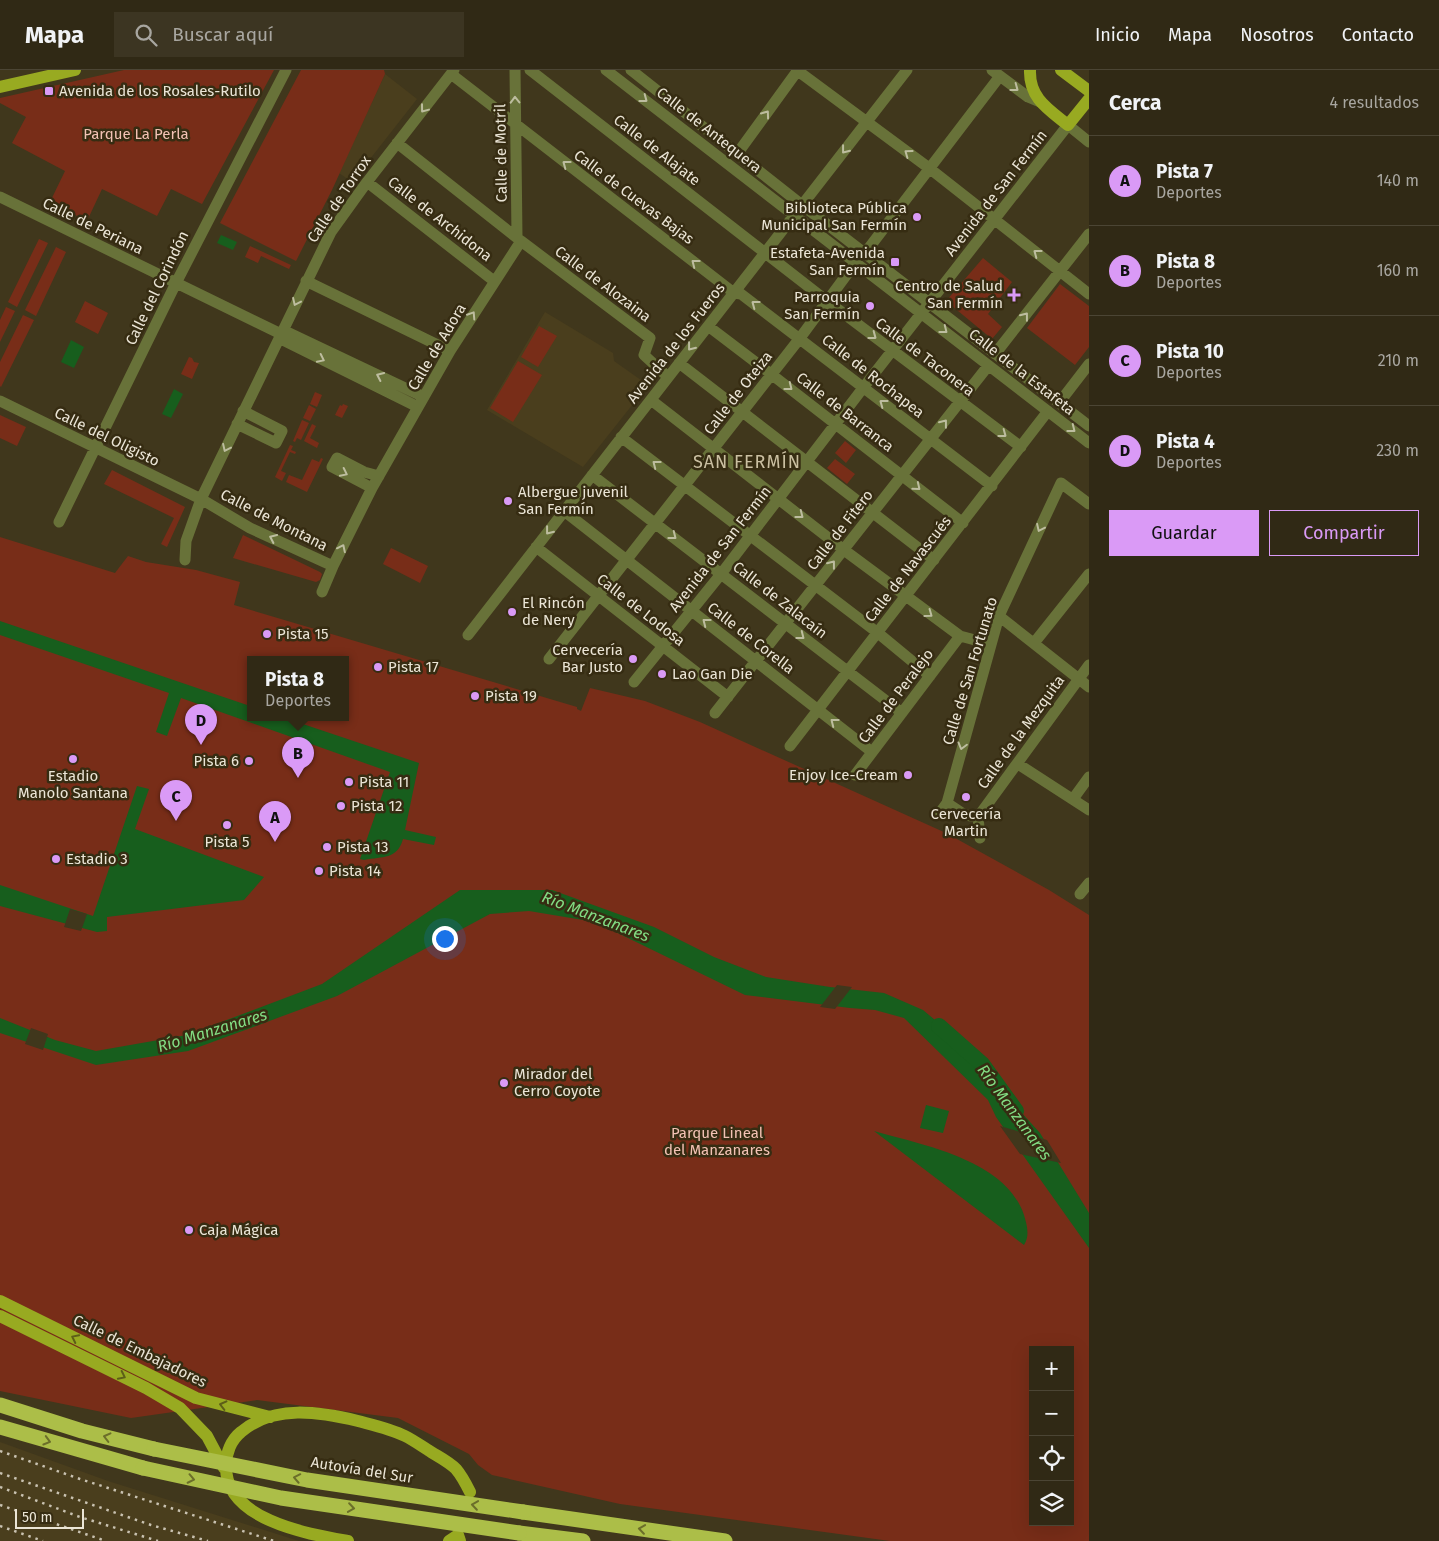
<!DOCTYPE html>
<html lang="es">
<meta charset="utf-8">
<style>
body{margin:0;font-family:"Fira Sans",sans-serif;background:#3c3522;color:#f1f3f6}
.controls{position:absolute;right:15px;bottom:15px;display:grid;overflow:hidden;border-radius:0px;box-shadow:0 5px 20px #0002}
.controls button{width:45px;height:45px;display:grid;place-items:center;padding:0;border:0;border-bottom:1px solid #4b4534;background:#302915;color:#f1f3f6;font:25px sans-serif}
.scale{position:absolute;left:15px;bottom:12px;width:69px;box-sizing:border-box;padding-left:5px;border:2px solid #ebe5d6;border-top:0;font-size:14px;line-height:18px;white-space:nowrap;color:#ebe5d6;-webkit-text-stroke:4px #362c12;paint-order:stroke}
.you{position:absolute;left:444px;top:868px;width:18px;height:18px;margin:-12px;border:4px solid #fff;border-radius:50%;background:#1a73e8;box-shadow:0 0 0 8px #1a73e833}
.badge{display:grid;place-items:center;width:32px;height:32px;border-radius:50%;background:#da9af6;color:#111;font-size:16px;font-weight:700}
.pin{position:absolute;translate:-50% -41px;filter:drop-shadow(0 1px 2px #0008)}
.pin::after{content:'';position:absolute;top:26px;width:18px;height:15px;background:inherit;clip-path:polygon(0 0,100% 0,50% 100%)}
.popup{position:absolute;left:247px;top:586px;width:102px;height:65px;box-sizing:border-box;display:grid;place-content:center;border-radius:0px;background:#302915;filter:drop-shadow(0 1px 4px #0005);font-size:16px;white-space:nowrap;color:#a8a6a0}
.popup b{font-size:19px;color:#f1f3f6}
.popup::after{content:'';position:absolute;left:50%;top:100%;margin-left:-10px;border:10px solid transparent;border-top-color:#302915}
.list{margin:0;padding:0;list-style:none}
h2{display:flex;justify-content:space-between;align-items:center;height:65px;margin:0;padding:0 20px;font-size:21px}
h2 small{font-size:16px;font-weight:400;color:#a8a6a0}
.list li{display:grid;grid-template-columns:32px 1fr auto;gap:15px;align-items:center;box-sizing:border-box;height:90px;padding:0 20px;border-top:1px solid #4b4534}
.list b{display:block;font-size:19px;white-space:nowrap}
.list p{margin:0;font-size:16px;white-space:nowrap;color:#a8a6a0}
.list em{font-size:16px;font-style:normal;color:#a8a6a0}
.actions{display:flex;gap:10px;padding:15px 20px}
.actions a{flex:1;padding:11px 0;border:1px solid #da9af6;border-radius:0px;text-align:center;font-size:18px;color:#da9af6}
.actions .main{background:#da9af6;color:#111}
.icon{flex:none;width:28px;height:28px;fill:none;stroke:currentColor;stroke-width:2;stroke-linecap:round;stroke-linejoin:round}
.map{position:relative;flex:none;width:1089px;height:1471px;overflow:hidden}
header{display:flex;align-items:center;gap:30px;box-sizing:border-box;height:70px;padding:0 25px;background:#302915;border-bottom:1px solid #4b4534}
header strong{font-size:24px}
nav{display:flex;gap:28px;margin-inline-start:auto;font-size:18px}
.search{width:350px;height:45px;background:#3c3522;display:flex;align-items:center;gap:12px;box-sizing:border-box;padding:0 18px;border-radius:0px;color:#a8a6a0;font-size:19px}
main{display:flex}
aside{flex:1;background:#302915}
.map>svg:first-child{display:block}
.built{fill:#4a3e1d}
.green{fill:#782d18;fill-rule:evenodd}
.water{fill:#175e1d}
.pier{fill:#40371c}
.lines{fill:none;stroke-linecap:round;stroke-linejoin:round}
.river{stroke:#175e1d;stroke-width:16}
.minor{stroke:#687239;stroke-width:11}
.major{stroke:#98aa21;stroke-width:12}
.highway{stroke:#acbe48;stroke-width:15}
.rail{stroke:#c9c2b1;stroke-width:2.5;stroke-dasharray:2.5 5;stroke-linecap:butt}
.highway-bridge{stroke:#acbe48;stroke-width:15}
.oneway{stroke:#bdbd9f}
.oneway2{stroke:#5d5e18}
.oneway3{stroke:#6b6e2a}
.poi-dot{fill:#da9af6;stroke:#362c12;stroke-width:2}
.labels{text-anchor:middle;stroke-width:5;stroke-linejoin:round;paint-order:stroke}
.poi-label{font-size:15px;fill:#ebe5d6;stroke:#362c12;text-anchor:start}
.street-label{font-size:15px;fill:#ebe5d6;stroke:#362c12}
.park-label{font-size:15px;fill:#f3c2b4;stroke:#362c12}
.water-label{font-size:16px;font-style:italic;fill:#82dc83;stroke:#362c12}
.quarter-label{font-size:18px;letter-spacing:1px;fill:#cabfa1;stroke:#362c12}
</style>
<header>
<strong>Mapa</strong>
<div class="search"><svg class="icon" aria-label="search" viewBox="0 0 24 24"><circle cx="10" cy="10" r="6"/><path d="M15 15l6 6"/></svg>Buscar aquí</div>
<nav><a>Inicio</a><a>Mapa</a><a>Nosotros</a><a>Contacto</a></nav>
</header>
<main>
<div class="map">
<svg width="1089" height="1471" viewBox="0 0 1089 1471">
<rect width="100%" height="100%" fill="#40371c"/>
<path class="built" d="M 385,4 L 417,29 L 352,112 L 339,103 Z
M 545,242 L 613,283 L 614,291 L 648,315 L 583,397 L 487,340 Z
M 0,1372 L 108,1411 L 299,1471 L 0,1471 Z"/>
<path class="green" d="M 124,0 L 274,0 L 202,134 L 171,119 L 157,146 L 102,119 L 87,151 L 50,132 L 65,101 L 12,73 L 26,47 L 0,33 L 0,28 Z
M 301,0 L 384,0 L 385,4 L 332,120 L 296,191 L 220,153 Z
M 39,169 L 48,173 L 17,237 L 8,232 Z
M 250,176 L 291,195 L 289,199 L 261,186 L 258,193 L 245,187 Z
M 56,177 L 66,182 L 36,246 L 25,240 Z
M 983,188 L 1012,212 L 988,244 L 1002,257 L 992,269 L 946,231 Z
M 1060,214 L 1089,236 L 1089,277 L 1075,295 L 1027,258 Z
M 85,231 L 108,243 L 98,264 L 75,252 Z
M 6,237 L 15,241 L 0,272 L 0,250 Z
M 23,245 L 34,250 L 1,317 L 0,316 L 0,292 Z
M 539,256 L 557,266 L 538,297 L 521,287 Z
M 189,287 L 192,288 L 194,292 L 199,293 L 192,309 L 181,304 Z
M 518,291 L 542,305 L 513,352 L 490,338 Z
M 315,322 L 322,325 L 317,337 L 310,334 Z
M 343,334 L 348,336 L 342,348 L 335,345 L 340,335 L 342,336 Z
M 309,335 L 316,339 L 310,351 L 303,348 Z
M 0,345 L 26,357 L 17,376 L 0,368 Z
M 302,350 L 309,353 L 301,370 L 297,368 L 295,372 L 293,371 Z
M 312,354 L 316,356 L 310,368 L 319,373 L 317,378 L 304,371 Z
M 845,371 L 856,380 L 846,393 L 835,383 Z
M 290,375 L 293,376 L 291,380 L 296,382 L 295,384 L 290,382 L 281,401 L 286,403 L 282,411 L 275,407 Z
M 321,388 L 323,389 L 307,422 L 286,412 L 289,405 L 302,410 L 312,389 L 319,392 Z
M 835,389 L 855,404 L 847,414 L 827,398 Z
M 112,400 L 185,437 L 167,477 L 161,474 L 174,448 L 104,414 Z
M 243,465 L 320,502 L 322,504 L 320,510 L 316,512 L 233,488 Z
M 0,467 L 115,503 L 128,486 L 146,492 L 196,500 L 240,512 L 234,535 L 577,637 L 577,639 L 581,641 L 590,618 L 645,631 L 700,652 L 946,763 L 1049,820 L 1089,845 L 1089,1471 L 890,1471 L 620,1434 L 492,1405 L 478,1395 L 469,1384 L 398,1348 L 257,1330 L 131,1348 L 0,1321 ZM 250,589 L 346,589 L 346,647 L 250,647 ZM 1033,1280 L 1070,1280 L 1070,1452 L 1033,1452 Z
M 391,478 L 428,496 L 420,513 L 383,494 Z"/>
<path class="water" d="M 221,165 L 237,172 L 233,180 L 217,173 Z
M 71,270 L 84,277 L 74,298 L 61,292 Z
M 174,319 L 183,324 L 171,348 L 162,344 Z
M 0,551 L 250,636 L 250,647 L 282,647 L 419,693 L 405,760 L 436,767 L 434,775 L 403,769 C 397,790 383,786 364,790 L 360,789 L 390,702 L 181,628 L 167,666 L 156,662 L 169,623 L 0,565 Z
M 137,716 L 149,719 L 135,759 L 264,807 L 244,830 L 107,847 L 107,861 L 97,862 L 0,836 L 0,815 L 93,846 Z
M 460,820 L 552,820 L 654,857 L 714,887 L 766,907 L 830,917 L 884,923 L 923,940 L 947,960 L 1040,1063 L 1089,1143 L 1089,1178 L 996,1047 L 988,1030 L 904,948 L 875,940 L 850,938 L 745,925 L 595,852 L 529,841 L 490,844 L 337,926 L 188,981 L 96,995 L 0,963 L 0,948 L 55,970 L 96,981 L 187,965 L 322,914 Z
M 926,1035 L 949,1041 L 943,1063 L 920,1058 Z
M 874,1061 C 923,1075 1006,1090 1024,1145 C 1027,1155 1030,1166 1024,1175 Z"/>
<path class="pier" d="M 70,839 L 87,844 L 81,861 L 64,857 Z
M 837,915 L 852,917 L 835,939 L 820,937 Z
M 31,958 L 48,964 L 43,980 L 25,974 Z
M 1000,1056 L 1047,1070 L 1061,1093 L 1020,1084 Z"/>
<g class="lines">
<path class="river" d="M 939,956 L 982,994 L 1016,1041"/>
<path class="minor" d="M 515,0 L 517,166
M 530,0 L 827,231 L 1021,377
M 606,0 L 1089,373
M 631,0 L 802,135 L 1089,356
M 992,0 L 1028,27 L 1040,32
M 798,1 L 929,98 L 1089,224
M 451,4 L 734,223 L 741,224 L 992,416
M 397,73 L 521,171 L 650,268 L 644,285 L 668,307
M 737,84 L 798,0
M 367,112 L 494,211
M 0,127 L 281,264 L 289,263 L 424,327
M 865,183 L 1000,6
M 306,211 L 450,281
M 708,256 L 771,304 L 963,453
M 281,264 L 285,271 L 418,337
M 995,284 L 1089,164
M 679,293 L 934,490
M 651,330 L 844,480 L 960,566 L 990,574
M 0,331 L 201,429 L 250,458 L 333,496
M 1059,333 L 1089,294
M 237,354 L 276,373 L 282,361 L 243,341
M 621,367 L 878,563 L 930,606
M 592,405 L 902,643
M 372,418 L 332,397 L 337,388 L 364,402 L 379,406
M 564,441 L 872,682
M 59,452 L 176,213 L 286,0
M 536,477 L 728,627
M 185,490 L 186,471 L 201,429 L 331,162 L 367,112 L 454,0
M 322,522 L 333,496 L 372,418 L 450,281 L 521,171
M 999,546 L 1089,617
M 468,565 L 907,0
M 1034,573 L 1089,504
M 549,589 L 800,268 L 856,192
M 634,612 L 721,504 L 863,318 L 1068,55 L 1089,72
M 715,643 L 988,296
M 790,676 L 1048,341
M 1018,694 L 1089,740
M 855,705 L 960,566
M 1073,729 L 1089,707
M 947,733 L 965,745 L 978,747 L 980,768
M 939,744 L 947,733 L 999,546 L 1061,413 L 1089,434
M 978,747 L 1089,595
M 1080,824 L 1089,813"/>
<path class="major" d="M 1030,0 C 1029,28 1048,39 1068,55 L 1089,29
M 1061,0 L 1089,21
M 0,17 L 75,0
M 0,1231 L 196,1328 L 270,1347
M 0,1246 L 146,1318 L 180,1338 L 207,1366 L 224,1398
M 348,1471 C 308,1464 224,1450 226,1395 C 226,1383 231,1370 241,1362 C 274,1334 320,1342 358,1351 C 373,1355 391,1359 405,1366 C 413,1370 420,1375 428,1380 C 437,1386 448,1391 456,1399 C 462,1406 466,1414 470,1422
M 449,1471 L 458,1465 L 460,1471"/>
<path class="highway" d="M 0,1335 L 82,1361 L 154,1379
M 0,1357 L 143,1398
M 523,1442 L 725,1471
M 519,1463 L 583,1471"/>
<path class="rail" d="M 0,1381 L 80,1409 L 274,1471
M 0,1403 L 151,1455 L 208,1471
M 0,1417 L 80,1447 L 158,1471
M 0,1435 L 106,1471
M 0,1456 L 43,1471"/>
<path class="highway-bridge" d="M 154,1379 L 307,1410 L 523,1442
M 143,1398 L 281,1428 L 519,1463"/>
</g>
<defs><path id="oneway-chevron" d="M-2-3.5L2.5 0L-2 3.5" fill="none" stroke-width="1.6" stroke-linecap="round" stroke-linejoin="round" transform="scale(1.25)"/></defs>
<g class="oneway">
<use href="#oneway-chevron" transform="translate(1015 18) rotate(37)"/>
<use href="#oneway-chevron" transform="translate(644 29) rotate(37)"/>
<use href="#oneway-chevron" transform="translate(515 30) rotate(-91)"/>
<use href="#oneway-chevron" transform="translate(424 39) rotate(127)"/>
<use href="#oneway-chevron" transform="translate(766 44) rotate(-54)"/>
<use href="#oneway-chevron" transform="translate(845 80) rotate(128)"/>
<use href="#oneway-chevron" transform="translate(908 83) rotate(-144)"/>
<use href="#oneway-chevron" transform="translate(566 94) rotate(-143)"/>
<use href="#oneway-chevron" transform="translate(1037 183) rotate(-143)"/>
<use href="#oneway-chevron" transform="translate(695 193) rotate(-142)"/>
<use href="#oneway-chevron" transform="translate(296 232) rotate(115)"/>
<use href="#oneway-chevron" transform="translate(755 234) rotate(-143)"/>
<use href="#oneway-chevron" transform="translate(472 245) rotate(-57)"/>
<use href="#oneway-chevron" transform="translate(1025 246) rotate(-52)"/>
<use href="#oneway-chevron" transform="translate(944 260) rotate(38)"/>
<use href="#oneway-chevron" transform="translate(873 266) rotate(37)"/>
<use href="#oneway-chevron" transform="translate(691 277) rotate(128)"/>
<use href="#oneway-chevron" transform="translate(321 289) rotate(26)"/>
<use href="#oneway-chevron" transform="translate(380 306) rotate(-155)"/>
<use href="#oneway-chevron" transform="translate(789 317) rotate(38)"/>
<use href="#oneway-chevron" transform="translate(883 333) rotate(-143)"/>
<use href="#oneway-chevron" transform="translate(944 353) rotate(-52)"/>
<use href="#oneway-chevron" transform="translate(1072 359) rotate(38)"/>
<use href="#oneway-chevron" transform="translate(1003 364) rotate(37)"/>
<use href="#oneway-chevron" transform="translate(226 378) rotate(115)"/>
<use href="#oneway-chevron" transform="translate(656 394) rotate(-142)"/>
<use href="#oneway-chevron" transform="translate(344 403) rotate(26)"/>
<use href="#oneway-chevron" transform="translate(917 417) rotate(39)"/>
<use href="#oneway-chevron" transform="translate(800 445) rotate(38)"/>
<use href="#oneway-chevron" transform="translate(1040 458) rotate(115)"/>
<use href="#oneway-chevron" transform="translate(549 461) rotate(128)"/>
<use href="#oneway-chevron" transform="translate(673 466) rotate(38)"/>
<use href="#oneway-chevron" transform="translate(273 468) rotate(-155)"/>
<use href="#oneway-chevron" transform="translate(342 478) rotate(-64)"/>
<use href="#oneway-chevron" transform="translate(832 494) rotate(-52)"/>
<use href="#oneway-chevron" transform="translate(929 544) rotate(36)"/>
<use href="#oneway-chevron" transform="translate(706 552) rotate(-142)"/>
<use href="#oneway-chevron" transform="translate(801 566) rotate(38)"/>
<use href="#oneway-chevron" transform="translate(834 652) rotate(-142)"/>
<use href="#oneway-chevron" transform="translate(962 676) rotate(105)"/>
</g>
<g class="oneway2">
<use href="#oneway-chevron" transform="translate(75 1268) rotate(-154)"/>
<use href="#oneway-chevron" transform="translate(122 1306) rotate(26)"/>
<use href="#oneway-chevron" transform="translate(223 1335) rotate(-166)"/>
</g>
<g class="oneway3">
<use href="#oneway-chevron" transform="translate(107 1367) rotate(-166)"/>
<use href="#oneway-chevron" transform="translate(47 1371) rotate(16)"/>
<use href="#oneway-chevron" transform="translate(297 1408) rotate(-169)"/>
<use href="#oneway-chevron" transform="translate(191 1409) rotate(12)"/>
<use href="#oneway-chevron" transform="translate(475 1435) rotate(-172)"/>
<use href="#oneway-chevron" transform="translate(351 1438) rotate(8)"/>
<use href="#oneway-chevron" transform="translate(642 1459) rotate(-172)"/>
</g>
<g class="poi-dot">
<rect x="44" y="16" width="10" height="10" rx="2.5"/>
<circle cx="917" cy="147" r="5"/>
<rect x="890" y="187" width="10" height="10" rx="2.5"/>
<path d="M1011.5 217.5h5v5h5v5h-5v5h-5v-5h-5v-5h5z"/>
<circle cx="870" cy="236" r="5"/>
<circle cx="508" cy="431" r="5"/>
<circle cx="512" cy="542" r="5"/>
<circle cx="267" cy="564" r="5"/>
<circle cx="633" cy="589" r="5"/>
<circle cx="378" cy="597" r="5"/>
<circle cx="662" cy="604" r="5"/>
<circle cx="475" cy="626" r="5"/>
<circle cx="73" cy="689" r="5"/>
<circle cx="249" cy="691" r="5"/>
<circle cx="908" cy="705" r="5"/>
<circle cx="349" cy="712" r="5"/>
<circle cx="966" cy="727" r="5"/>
<circle cx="341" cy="736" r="5"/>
<circle cx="227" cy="755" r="5"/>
<circle cx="327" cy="777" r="5"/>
<circle cx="56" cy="789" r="5"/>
<circle cx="319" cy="801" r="5"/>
<circle cx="504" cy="1013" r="5"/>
<circle cx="189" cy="1160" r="5"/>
</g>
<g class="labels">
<g class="poi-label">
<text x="59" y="26">Avenida de los Rosales-Rutilo</text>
<text x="907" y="143" text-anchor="end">Biblioteca Pública<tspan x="907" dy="17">Municipal San Fermín</tspan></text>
<text x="885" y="188" text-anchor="end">Estafeta-Avenida<tspan x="885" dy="17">San Fermín</tspan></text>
<text x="1003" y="221" text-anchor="end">Centro de Salud<tspan x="1003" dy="17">San Fermín</tspan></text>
<text x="860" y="232" text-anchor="end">Parroquia<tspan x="860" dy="17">San Fermín</tspan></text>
<text x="518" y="427">Albergue juvenil<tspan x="518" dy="17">San Fermín</tspan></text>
<text x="522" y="538">El Rincón<tspan x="522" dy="17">de Nery</tspan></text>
<text x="277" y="569">Pista 15</text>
<text x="623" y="585" text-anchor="end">Cervecería<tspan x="623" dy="17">Bar Justo</tspan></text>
<text x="388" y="602">Pista 17</text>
<text x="672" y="609">Lao Gan Die</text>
<text x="485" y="631">Pista 19</text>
<text x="239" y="696" text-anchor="end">Pista 6</text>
<text x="898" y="710" text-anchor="end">Enjoy Ice-Cream</text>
<text x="73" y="711" text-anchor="middle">Estadio<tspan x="73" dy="17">Manolo Santana</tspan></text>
<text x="359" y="717">Pista 11</text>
<text x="351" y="741">Pista 12</text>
<text x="966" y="749" text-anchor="middle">Cervecería<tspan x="966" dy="17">Martin</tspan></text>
<text x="227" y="777" text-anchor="middle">Pista 5</text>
<text x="337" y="782">Pista 13</text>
<text x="66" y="794">Estadio 3</text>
<text x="329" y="806">Pista 14</text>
<text x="514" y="1009">Mirador del<tspan x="514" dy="17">Cerro Coyote</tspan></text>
<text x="199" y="1165">Caja Mágica</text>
</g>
<g class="street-label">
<text transform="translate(709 60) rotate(38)" y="5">Calle de Antequera</text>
<text transform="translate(657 80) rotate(38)" y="5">Calle de Alajate</text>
<text transform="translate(501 83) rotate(-91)" y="5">Calle de Motril</text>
<text transform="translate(996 123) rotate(-52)" y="5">Avenida de San Fermín</text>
<text transform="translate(634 127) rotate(37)" y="5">Calle de Cuevas Bajas</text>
<text transform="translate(339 129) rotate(-56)" y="5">Calle de Torrox</text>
<text transform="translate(440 149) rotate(38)" y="5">Calle de Archidona</text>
<text transform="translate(93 156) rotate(26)" y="5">Calle de Periana</text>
<text transform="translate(603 214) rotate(37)" y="5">Calle de Alozaina</text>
<text transform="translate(157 218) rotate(-64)" y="5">Calle del Corindón</text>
<text transform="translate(676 273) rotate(-52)" y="5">Avenida de los Fueros</text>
<text transform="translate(437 277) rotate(-59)" y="5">Calle de Adora</text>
<text transform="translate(925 287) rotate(37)" y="5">Calle de Taconera</text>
<text transform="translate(1022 302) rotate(38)" y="5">Calle de la Estafeta</text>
<text transform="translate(873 306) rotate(38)" y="5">Calle de Rochapea</text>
<text transform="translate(738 323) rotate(-52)" y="5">Calle de Oteiza</text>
<text transform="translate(845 342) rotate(38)" y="5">Calle de Barranca</text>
<text transform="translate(107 367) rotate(26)" y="5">Calle del Oligisto</text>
<text transform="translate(274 450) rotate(27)" y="5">Calle de Montana</text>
<text transform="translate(840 460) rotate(-52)" y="5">Calle de Fitero</text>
<text transform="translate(720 479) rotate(-52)" y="5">Avenida de San Fermín</text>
<text transform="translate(908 499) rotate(-52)" y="5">Calle de Navascués</text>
<text transform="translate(780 530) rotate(38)" y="5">Calle de Zalacaín</text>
<text transform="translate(641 540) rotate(38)" y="5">Calle de Lodosa</text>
<text transform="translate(751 568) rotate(38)" y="5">Calle de Corella</text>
<text transform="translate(970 601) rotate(-73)" y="5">Calle de San Fortunato</text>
<text transform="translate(896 626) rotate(-53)" y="5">Calle de Peralejo</text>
<text transform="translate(1021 662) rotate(-54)" y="5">Calle de la Mezquita</text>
<text transform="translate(140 1281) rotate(26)" y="5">Calle de Embajadores</text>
<text transform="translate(362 1400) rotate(9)" y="5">Autovía del Sur</text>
</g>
<g class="park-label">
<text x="136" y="69">Parque La Perla</text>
<text x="717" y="1068">Parque Lineal<tspan x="717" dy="17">del Manzanares</tspan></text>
</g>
<g class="water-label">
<text transform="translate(596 846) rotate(21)" y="6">Río Manzanares</text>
<text transform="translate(212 960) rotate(-17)" y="6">Río Manzanares</text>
<text transform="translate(1015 1042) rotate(54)" y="6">Río Manzanares</text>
</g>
<g class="quarter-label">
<text x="747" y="398">SAN FERMÍN</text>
</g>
</g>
</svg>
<div class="controls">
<button>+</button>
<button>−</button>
<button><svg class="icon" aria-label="locate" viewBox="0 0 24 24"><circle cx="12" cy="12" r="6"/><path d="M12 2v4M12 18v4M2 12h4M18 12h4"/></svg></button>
<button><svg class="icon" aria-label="layers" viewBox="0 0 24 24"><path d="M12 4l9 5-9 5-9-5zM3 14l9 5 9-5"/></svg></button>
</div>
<div class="scale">50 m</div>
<div class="you"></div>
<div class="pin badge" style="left:275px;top:772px">A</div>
<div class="pin badge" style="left:298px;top:708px">B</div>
<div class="popup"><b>Pista 8</b>Deportes</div>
<div class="pin badge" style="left:176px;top:751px">C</div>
<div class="pin badge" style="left:201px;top:675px">D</div>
</div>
<aside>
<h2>Cerca<small>4 resultados</small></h2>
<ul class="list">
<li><span class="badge">A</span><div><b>Pista 7</b><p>Deportes</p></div><em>140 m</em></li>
<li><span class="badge">B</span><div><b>Pista 8</b><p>Deportes</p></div><em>160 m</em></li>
<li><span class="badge">C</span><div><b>Pista 10</b><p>Deportes</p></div><em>210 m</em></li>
<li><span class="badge">D</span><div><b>Pista 4</b><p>Deportes</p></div><em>230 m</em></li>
</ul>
<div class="actions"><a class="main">Guardar</a><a>Compartir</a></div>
</aside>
</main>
